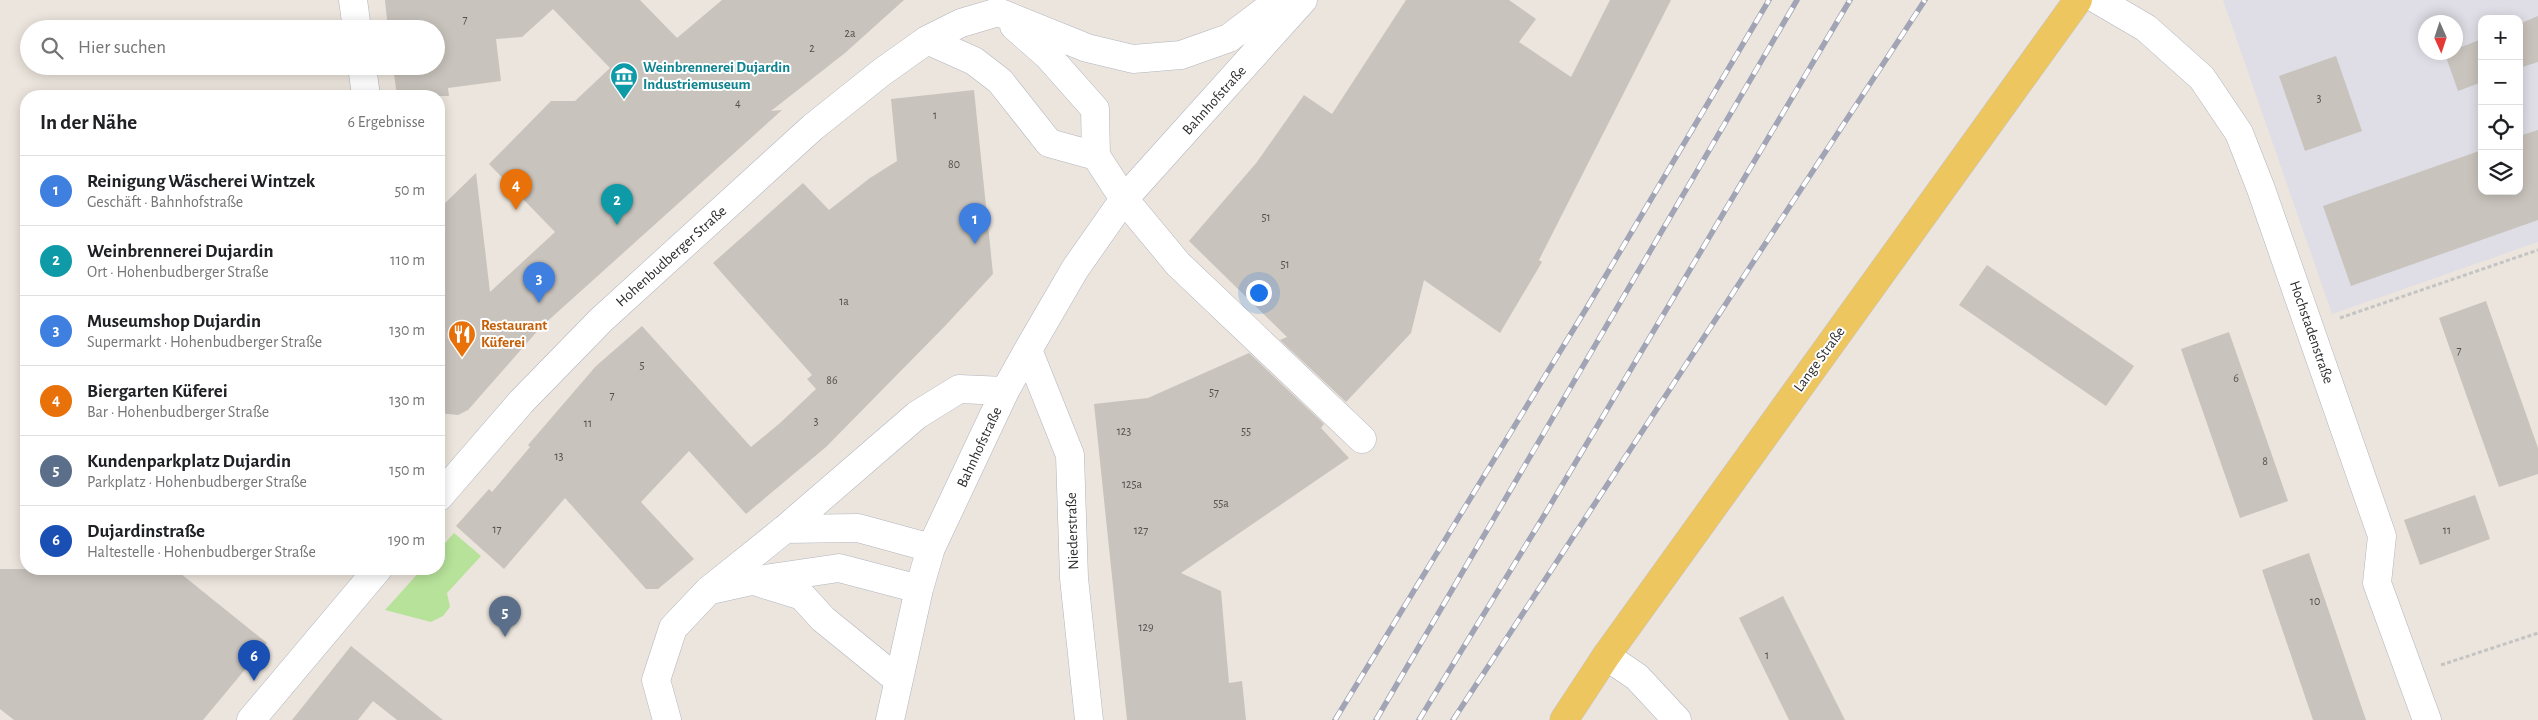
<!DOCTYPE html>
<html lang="de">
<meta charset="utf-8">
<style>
body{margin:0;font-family:"Alegreya Sans",sans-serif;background:#f2f2f2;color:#202124}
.controls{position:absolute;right:15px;top:15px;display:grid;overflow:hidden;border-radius:10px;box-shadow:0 2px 12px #0003}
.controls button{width:45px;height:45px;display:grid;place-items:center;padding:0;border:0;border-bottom:1px solid #e0e0e0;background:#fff;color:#202124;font:25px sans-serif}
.compass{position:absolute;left:2418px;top:15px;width:45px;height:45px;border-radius:50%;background:#fff;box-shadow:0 2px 12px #0003;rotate:177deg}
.you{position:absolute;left:1258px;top:292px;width:18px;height:18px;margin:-12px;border:4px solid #fff;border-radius:50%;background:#1a73e8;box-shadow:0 0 0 8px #1a73e833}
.badge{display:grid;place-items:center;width:32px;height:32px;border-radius:50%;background:#406cf7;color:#fff;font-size:16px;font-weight:700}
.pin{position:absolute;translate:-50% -41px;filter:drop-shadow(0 1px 2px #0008)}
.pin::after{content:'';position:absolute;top:26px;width:18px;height:15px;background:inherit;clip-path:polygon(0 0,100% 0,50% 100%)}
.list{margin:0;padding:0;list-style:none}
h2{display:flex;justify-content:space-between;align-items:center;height:65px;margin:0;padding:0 20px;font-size:21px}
h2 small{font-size:16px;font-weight:400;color:#757577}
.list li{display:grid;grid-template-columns:32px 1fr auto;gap:15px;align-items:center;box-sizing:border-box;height:70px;padding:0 20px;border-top:1px solid #e0e0e0}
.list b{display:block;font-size:19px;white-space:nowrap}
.list p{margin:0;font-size:16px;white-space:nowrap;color:#757577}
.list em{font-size:16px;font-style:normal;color:#757577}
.icon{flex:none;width:28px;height:28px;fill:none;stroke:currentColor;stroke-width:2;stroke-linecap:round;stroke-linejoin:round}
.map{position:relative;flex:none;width:2538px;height:720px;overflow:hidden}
.search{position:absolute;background:#fff;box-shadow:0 2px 12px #0003;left:20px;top:20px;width:425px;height:55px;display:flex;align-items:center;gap:12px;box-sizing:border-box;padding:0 18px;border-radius:28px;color:#757577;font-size:19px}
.panel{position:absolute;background:#fff;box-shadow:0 2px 12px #0003;left:20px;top:90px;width:425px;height:485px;border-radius:20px}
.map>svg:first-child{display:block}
.industrial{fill:#dfdde5;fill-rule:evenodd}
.green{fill:#b7e29a}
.building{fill:#c8c3bc}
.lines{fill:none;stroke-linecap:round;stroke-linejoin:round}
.minor-casing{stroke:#b1b4be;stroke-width:29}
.major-casing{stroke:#c4c4c4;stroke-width:29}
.path{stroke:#c4c4c4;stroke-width:3;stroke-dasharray:4 2.5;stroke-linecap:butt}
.minor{stroke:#fff;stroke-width:28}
.major{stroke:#eec660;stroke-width:28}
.rail-casing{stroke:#a0a4b5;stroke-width:5.5}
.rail{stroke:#fff;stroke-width:4;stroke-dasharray:11;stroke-linecap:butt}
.labels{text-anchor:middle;stroke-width:4;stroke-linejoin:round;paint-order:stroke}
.number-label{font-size:12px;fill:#52514f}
.culture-label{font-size:15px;font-weight:bold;fill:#0d838f;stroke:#fff;text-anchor:start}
.street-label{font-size:15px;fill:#2b2b2b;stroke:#fff}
.food-label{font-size:15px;font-weight:bold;fill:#c56008;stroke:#fff;text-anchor:start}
</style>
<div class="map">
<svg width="2538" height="720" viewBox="0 0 2538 720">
<rect width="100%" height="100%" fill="#ece5dd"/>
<path class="industrial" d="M 2223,0 L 2538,0 L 2538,242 L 2332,314 ZM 2482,19 L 2519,19 L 2519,191 L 2482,191 ZM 2426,22 L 2456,22 L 2456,52 L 2426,52 Z"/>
<path class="green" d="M 454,533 L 481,556 L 447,593 L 450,607 L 443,616 L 431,622 L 385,610 L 422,569 L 439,569 L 439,550 Z"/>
<path class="building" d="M 385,0 L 640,0 L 677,38 L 722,0 L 904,0 L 845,53 L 771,111 L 782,110 L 541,327 L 468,410 L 458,415 L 439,413 L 439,209 L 476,173 L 490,292 L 555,232 L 489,164 L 551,101 L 575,101 L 610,68 L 553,9 L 522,37 L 496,39 L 501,81 L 448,88 L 449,96 L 397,96 L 393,66 L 436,66 L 436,29 L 388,29 Z
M 1406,0 L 1509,0 L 1536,19 L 1519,42 L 1571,77 L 1610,0 L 1671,0 L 1539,260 L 1542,262 L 1500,333 L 1424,280 L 1411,333 L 1346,402 L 1280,340 L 1287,337 L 1189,241 L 1257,162 L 1304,95 L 1332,114 Z
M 2538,16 L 2538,62 L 2519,68 L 2519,24 Z
M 2482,39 L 2482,82 L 2458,91 L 2445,54 L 2456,52 L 2456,49 Z
M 2336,56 L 2362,131 L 2305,151 L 2279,76 Z
M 974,90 L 993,274 L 945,326 L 826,447 L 746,514 L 689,451 L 641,502 L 694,559 L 658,589 L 646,589 L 565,498 L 504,569 L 456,526 L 489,489 L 492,492 L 530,447 L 528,445 L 596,366 L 642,326 L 751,447 L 780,423 L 816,389 L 807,379 L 812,375 L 713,263 L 803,183 L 829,210 L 870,178 L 897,161 L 891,99 Z
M 2538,130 L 2538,220 L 2351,286 L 2323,206 L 2482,150 L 2482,191 L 2519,191 L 2519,136 Z
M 1987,265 L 2134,366 L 2106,406 L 1959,305 Z
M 2486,301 L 2538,448 L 2538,474 L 2499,487 L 2439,318 Z
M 2229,332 L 2288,501 L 2240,518 L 2181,349 Z
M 1249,353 L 1324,424 L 1321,428 L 1349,458 L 1181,573 L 1221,591 L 1229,683 L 1242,681 L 1246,720 L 1127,720 L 1094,404 L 1148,398 Z
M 2475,495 L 2490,539 L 2420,565 L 2404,520 Z
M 2309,553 L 2366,720 L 2313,720 L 2262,570 Z
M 0,569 L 175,569 L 267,643 L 203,720 L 14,720 L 0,709 Z
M 1783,596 L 1845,720 L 1789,720 L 1739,618 Z
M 351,646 L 443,720 L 397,720 L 373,701 L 358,720 L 292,720 Z"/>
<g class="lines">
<g class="minor-casing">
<path id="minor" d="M 353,0 L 357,29
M 2098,0 L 2146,28 L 2202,78 L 2239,133 L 2261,189 L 2382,536 L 2377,583 L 2427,720
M 1014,26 L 1048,56 L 1095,109 L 1096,156 L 1124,199 L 1178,264 L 1362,439
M 927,40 L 974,61 L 1000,81 L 1049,143 L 1096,156
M 362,66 L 366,96
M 1028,350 L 1070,455 L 1074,578 L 1089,720
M 439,497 L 521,402 L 601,320 L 813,127 L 882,72 L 927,40 L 961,23 L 998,12 L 1087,48 L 1133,59 L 1181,55 L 1229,38 L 1279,0
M 785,529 L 917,415 L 959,389 L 1005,391
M 760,583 L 802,596 L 823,619 L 898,680
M 715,589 L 751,581 L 839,568 L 919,589
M 1606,656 L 1637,677 L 1677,720
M 251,720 L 378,569
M 667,720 L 656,680 L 673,628 L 709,590 L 785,529 L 858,528 L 931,548
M 890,720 L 919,589 L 931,548 L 1005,391 L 1028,350 L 1075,269 L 1124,199 L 1303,0"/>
</g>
<g class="major-casing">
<path id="major" d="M 1564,720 L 1606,656 L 2078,0"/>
</g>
<path class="path" d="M 2340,318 L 2538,250
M 2441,665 L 2538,633"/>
<use href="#minor" class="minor"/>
<use href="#major" class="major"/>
<g class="rail-casing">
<path id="rail" d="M 1335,720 L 1586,309 L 1769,0
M 1376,720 L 1797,0
M 1419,720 L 1545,514 L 1850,0
M 1453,720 L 1925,0"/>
</g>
<use href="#rail" class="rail"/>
</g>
<defs>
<g id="museum-pin" transform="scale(1.4375)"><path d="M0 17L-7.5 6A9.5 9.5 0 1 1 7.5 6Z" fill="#0f9aa8" stroke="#fff"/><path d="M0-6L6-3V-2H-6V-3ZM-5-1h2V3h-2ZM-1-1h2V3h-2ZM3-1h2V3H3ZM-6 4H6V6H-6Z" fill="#fff"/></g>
<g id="restaurant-pin" transform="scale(1.4375)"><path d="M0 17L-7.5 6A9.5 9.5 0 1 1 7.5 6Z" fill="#e8710a" stroke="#fff"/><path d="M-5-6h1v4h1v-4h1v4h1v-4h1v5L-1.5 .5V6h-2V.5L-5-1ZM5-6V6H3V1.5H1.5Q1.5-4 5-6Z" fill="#fff"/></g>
</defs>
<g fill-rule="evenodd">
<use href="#museum-pin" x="624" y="76"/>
<use href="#restaurant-pin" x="462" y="334"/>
</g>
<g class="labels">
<g class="number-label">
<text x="465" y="23">7</text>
<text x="850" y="37">2a</text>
<text x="812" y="52">2</text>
<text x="2319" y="102">3</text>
<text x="738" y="107">4</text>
<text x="935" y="119">1</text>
<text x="954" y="168">80</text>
<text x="1266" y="221">51</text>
<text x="1285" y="268">51</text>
<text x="844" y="305">1a</text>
<text x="2459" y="354">7</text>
<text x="642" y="369">5</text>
<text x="2236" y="382">6</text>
<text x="832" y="384">86</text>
<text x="1214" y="396">57</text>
<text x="612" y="399">7</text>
<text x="816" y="425">3</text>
<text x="588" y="427">11</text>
<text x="1124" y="435">123</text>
<text x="1246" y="435">55</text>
<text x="559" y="460">13</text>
<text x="2265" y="465">8</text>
<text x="1132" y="488">125a</text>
<text x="1221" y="507">55a</text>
<text x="497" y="533">17</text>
<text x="1141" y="534">127</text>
<text x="2447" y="534">11</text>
<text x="2315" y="605">10</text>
<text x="1146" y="631">129</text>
<text x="1767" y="659">1</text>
</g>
<g class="culture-label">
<text x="643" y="72">Weinbrennerei Dujardin<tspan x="643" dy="17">Industriemuseum</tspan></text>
</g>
<g class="street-label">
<text transform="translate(1214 100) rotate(-48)" y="5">Bahnhofstraße</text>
<text transform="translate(671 256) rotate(-42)" y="5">Hohenbudberger Straße</text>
<text transform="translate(2312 332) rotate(71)" y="5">Hochstadenstraße</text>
<text transform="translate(1819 359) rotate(-54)" y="5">Lange Straße</text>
<text transform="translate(979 447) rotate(-65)" y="5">Bahnhofstraße</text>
<text transform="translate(1072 531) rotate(-92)" y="5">Niederstraße</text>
</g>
<g class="food-label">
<text x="481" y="330">Restaurant<tspan x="481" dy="17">Küferei</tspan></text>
</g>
</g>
</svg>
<div class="controls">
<button>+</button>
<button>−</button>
<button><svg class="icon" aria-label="locate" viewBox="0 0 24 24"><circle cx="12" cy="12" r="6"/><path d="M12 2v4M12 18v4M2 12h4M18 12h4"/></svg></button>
<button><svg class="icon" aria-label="layers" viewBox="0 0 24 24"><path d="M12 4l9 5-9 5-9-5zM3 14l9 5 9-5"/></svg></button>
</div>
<svg class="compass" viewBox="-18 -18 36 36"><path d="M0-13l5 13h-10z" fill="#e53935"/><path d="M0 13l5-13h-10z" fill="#757577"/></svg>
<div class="you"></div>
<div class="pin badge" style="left:975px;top:244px;background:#3f7fe0">1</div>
<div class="pin badge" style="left:617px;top:225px;background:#0f9aa8">2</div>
<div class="pin badge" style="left:539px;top:303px;background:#3f7fe0">3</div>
<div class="pin badge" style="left:516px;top:210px;background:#e8710a">4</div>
<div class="pin badge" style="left:505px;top:637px;background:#5c6f8a">5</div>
<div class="pin badge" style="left:254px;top:681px;background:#1a4fb4">6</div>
<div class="search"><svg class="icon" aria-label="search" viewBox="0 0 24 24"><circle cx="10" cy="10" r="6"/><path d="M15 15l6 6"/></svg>Hier suchen</div>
<section class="panel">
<h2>In der Nähe<small>6 Ergebnisse</small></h2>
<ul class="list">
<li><span class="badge" style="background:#3f7fe0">1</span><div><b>Reinigung Wäscherei Wintzek</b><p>Geschäft · Bahnhofstraße</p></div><em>50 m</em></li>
<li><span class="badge" style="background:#0f9aa8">2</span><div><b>Weinbrennerei Dujardin</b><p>Ort · Hohenbudberger Straße</p></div><em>110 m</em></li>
<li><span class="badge" style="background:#3f7fe0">3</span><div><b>Museumshop Dujardin</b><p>Supermarkt · Hohenbudberger Straße</p></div><em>130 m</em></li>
<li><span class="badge" style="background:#e8710a">4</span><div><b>Biergarten Küferei</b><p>Bar · Hohenbudberger Straße</p></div><em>130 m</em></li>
<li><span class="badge" style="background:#5c6f8a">5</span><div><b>Kundenparkplatz Dujardin</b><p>Parkplatz · Hohenbudberger Straße</p></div><em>150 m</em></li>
<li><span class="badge" style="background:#1a4fb4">6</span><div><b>Dujardinstraße</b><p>Haltestelle · Hohenbudberger Straße</p></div><em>190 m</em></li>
</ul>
</section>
</div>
